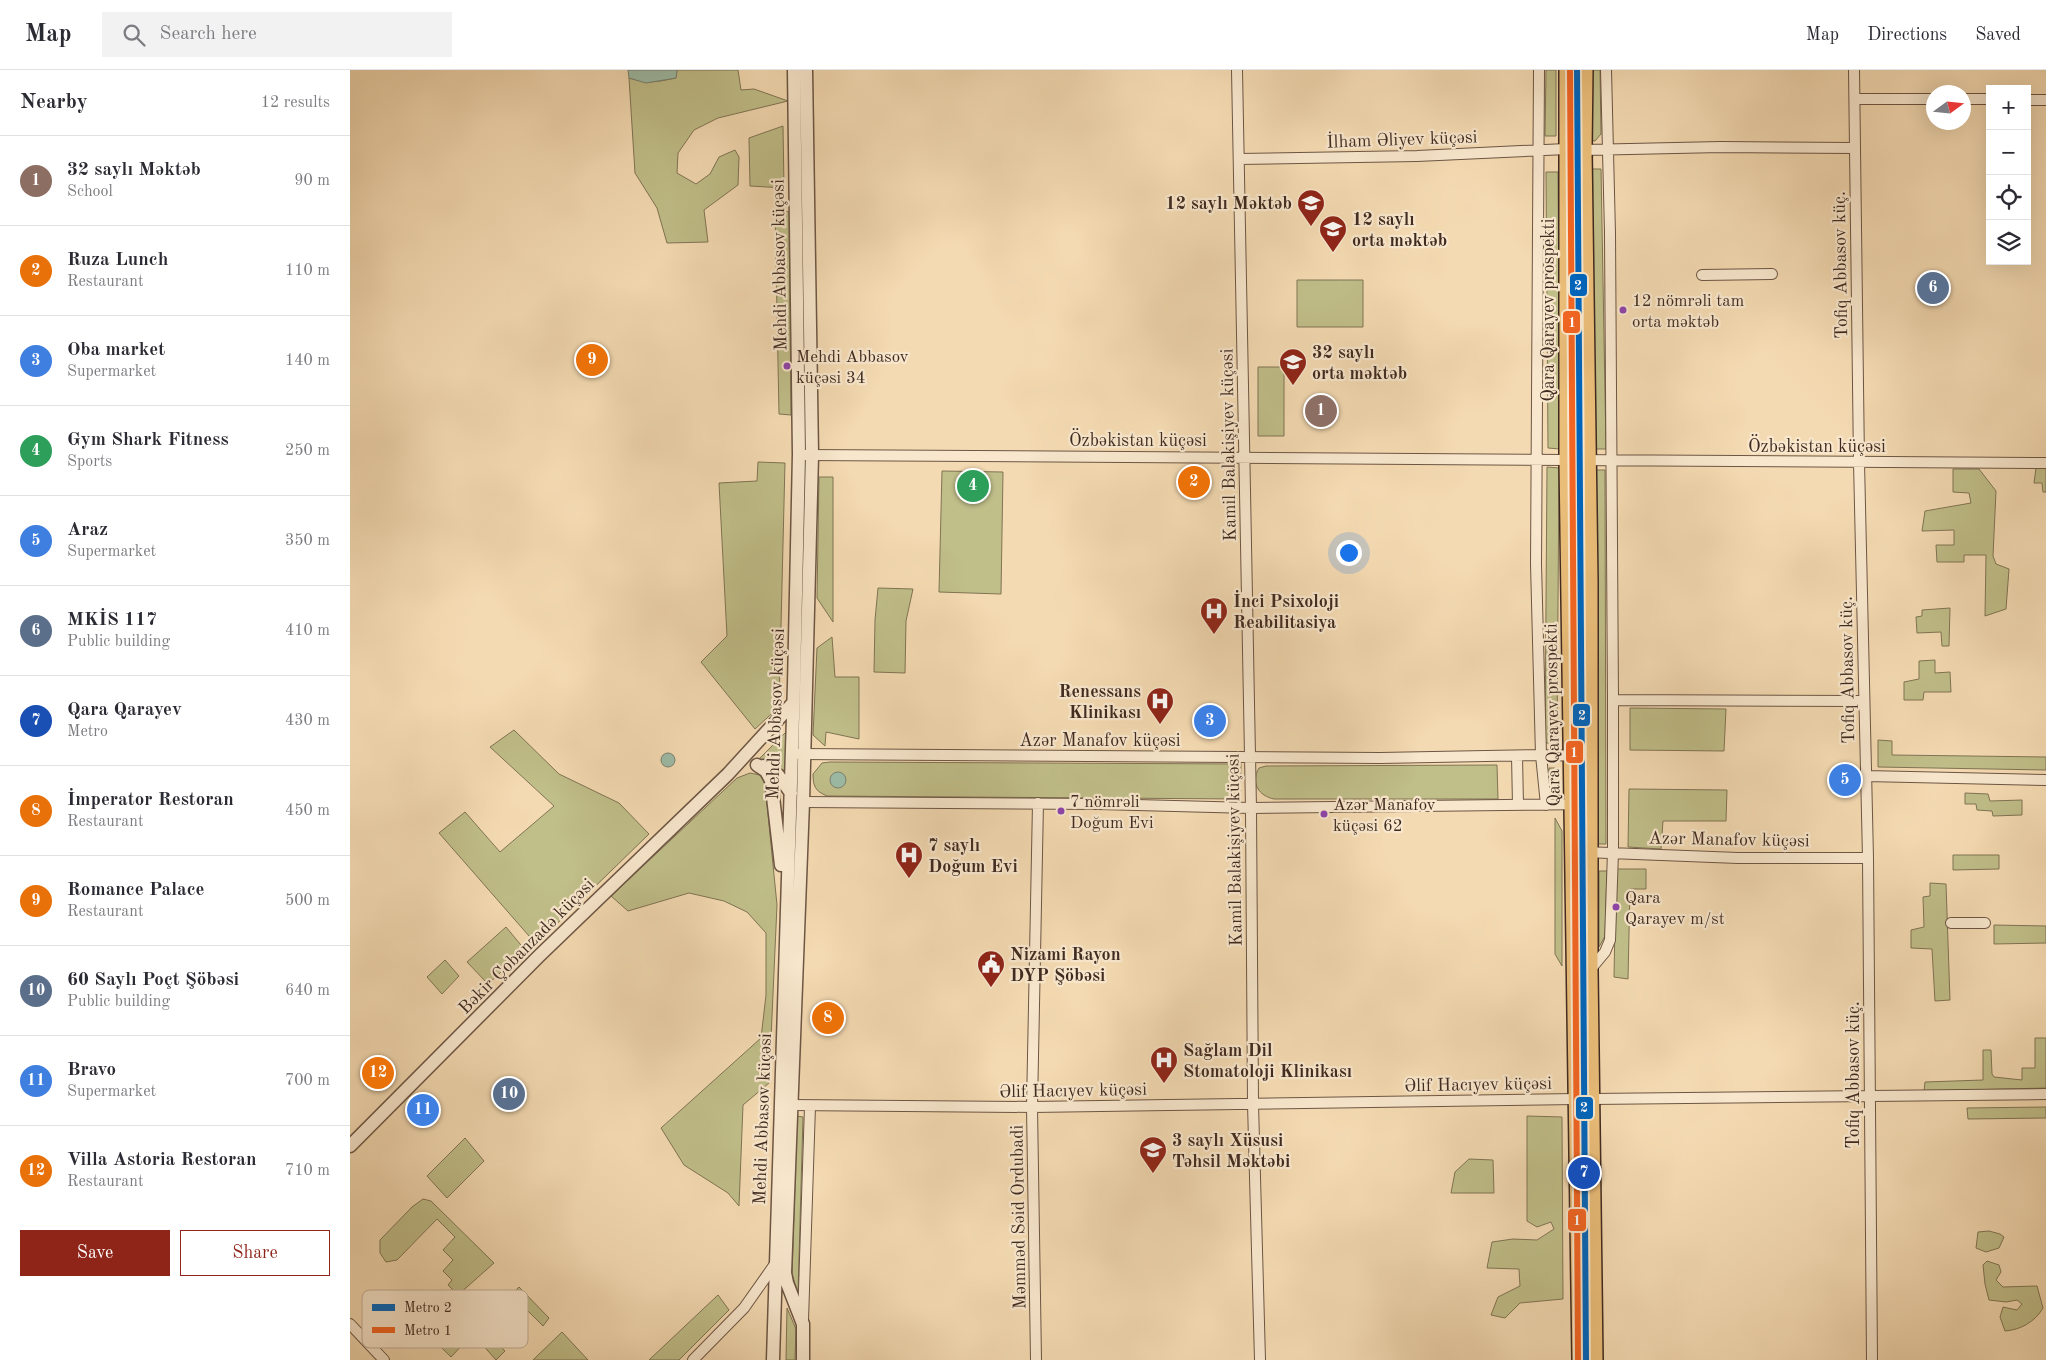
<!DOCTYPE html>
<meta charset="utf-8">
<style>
body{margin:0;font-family:"Old Standard TT",serif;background:#f2f2f3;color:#2b2b33}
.controls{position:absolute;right:15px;top:15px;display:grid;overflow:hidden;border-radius:0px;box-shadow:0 5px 20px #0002}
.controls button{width:45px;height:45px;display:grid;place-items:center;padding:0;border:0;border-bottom:1px solid #e1e1e2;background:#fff;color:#2b2b33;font:25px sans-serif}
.compass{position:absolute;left:1576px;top:15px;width:45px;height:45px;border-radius:50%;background:#fff;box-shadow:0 5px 20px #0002;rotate:75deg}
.you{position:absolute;left:998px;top:482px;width:18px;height:18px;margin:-12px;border:4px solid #fff;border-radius:50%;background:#1a73e8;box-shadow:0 0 0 8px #1a73e833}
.badge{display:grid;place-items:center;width:32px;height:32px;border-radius:50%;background:#8f2418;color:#fff;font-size:16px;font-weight:700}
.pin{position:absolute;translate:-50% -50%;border:2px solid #fff;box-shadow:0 1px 5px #0006}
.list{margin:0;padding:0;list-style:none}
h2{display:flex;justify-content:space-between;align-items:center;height:65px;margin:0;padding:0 20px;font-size:21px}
h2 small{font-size:16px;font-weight:400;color:#7c7c81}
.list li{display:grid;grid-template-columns:32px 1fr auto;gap:15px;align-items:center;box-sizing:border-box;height:90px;padding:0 20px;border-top:1px solid #e1e1e2}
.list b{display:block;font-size:19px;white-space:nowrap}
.list p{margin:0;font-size:16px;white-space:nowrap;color:#7c7c81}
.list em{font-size:16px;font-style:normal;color:#7c7c81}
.actions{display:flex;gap:10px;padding:15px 20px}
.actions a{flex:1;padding:11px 0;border:1px solid #8f2418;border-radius:0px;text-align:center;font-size:18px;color:#8f2418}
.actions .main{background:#8f2418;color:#fff}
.icon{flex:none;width:28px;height:28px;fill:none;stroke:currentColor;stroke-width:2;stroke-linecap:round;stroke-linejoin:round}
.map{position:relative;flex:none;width:1696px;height:1290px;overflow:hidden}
header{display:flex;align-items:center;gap:30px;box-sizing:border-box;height:70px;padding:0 25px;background:#fff;border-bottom:1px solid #e1e1e2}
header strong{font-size:24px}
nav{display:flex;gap:28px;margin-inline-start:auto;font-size:18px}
.search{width:350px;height:45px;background:#f2f2f3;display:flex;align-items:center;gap:12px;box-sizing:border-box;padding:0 18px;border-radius:0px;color:#7c7c81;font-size:19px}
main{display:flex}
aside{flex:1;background:#fff}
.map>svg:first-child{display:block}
.green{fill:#c0be89;stroke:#807454}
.water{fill:#9dbba6;stroke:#788170}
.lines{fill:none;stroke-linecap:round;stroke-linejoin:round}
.minor-casing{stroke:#6d5644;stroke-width:12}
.tertiary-casing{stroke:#6d5644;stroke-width:15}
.primary-casing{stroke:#402a20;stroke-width:18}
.minor{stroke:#f8e7cd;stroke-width:10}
.tertiary{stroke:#f8e7cd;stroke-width:12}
.primary{stroke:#eabd79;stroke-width:15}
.metro-1-casing{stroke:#f8e7cd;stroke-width:10}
.metro-2-casing{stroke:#f8e7cd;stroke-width:10}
.metro-1{stroke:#0065bd;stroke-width:6}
.metro-2{stroke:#f26522;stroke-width:6}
.bus-dot{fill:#8e44ad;stroke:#f8e7cd;stroke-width:2}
.labels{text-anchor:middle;stroke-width:4.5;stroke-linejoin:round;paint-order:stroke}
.bus-label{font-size:17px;fill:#402a20;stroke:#f8e7cd;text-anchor:start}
.street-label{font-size:18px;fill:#402a20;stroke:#f8e7cd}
.poi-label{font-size:18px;font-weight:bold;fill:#402a20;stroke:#f8e7cd;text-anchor:start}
.key{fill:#f8e7cd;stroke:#c1ae99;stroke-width:1}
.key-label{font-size:14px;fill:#402a20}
.line-badge{stroke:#f8e7cd;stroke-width:2}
.badge-label{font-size:14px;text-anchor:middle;font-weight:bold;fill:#fff}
</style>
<header>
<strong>Map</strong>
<div class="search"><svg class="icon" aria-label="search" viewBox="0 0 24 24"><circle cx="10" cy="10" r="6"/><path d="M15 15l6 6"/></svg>Search here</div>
<nav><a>Map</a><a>Directions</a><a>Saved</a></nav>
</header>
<main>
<aside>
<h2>Nearby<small>12 results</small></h2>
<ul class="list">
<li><span class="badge" style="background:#8d6e63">1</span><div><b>32 saylı Məktəb</b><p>School</p></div><em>90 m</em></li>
<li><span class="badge" style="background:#e8710a">2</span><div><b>Ruza Lunch</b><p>Restaurant</p></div><em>110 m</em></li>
<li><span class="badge" style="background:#3f7fe0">3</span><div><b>Oba market</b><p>Supermarket</p></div><em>140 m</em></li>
<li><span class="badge" style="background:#2e9e5b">4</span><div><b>Gym Shark Fitness</b><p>Sports</p></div><em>250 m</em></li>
<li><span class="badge" style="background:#3f7fe0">5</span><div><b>Araz</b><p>Supermarket</p></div><em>350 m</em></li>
<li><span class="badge" style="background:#5c6f8a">6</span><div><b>MKİS 117</b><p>Public building</p></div><em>410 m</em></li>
<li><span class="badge" style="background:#1a4fb4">7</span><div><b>Qara Qarayev</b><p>Metro</p></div><em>430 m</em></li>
<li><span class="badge" style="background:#e8710a">8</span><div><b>İmperator Restoran</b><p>Restaurant</p></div><em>450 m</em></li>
<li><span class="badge" style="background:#e8710a">9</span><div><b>Romance Palace</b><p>Restaurant</p></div><em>500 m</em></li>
<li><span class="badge" style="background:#5c6f8a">10</span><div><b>60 Saylı Poçt Şöbəsi</b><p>Public building</p></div><em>640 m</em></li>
<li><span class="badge" style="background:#3f7fe0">11</span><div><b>Bravo</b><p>Supermarket</p></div><em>700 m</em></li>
<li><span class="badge" style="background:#e8710a">12</span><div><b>Villa Astoria Restoran</b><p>Restaurant</p></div><em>710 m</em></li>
</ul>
<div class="actions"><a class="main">Save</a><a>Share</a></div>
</aside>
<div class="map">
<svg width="1696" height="1290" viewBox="0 0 1696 1290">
<rect width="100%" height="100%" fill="#f4dab2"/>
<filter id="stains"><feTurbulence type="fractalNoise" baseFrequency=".004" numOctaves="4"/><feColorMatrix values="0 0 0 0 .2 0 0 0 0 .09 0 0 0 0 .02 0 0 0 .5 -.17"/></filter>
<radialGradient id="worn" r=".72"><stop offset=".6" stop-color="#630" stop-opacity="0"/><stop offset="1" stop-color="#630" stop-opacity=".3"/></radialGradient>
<path class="green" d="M 327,0 L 388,0 L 391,20 L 404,19 L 438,31 L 368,48 L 344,60 L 328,83 L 327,103 L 346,114 L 360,104 L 369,87 L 385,80 L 389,87 L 388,115 L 354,140 L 358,172 L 317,173 L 307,138 L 285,103 L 279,8 C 299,14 306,12 326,8 Z
M 1196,0 L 1206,0 L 1206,66 L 1195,66 Z
M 1239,0 L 1250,0 L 1251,64 L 1245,71 L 1239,70 Z
M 433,56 L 434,118 L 400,116 L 399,68 Z
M 1240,99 L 1251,99 L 1256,379 L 1245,379 Z
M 1196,102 L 1208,102 L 1210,379 L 1198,378 Z
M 425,140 L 439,142 L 441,345 L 429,344 Z
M 947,210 L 1013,210 L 1013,257 L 947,257 Z
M 908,297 L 934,297 L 934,366 L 908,366 Z
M 408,392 L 435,393 L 429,637 L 405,659 L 351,592 L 377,566 L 369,413 L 407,411 Z
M 1197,397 L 1209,398 L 1207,673 L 1195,673 Z
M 1686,398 L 1696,398 L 1696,422 L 1693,422 L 1692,413 L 1684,413 Z
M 1603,399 L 1629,399 L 1646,421 L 1643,486 L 1646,494 L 1659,499 L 1656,539 L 1635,546 L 1636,485 L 1614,485 L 1614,492 L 1587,492 L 1586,475 L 1604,475 L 1604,460 L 1572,461 L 1575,441 L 1621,433 L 1619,423 L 1603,422 Z
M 1241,400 L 1255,400 L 1256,774 L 1242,774 Z
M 592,401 L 653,402 L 651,524 L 589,522 Z
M 469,407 L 483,407 L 483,552 L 467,528 Z
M 528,518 L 563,519 L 556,551 L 555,603 L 524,602 L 525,550 Z
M 1600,538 L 1599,576 L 1592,576 L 1591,562 L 1567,563 L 1566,547 L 1572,546 L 1572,540 Z
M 482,567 L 485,607 L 509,607 L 509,669 L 476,662 L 475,676 L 463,665 L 467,578 Z
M 1585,590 L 1585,603 L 1600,602 L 1601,622 L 1574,622 L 1573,630 L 1554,630 L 1554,612 L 1569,609 L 1569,591 Z
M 1280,638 L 1376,639 L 1374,681 L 1280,680 Z
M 164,660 L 209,704 L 269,733 L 299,764 L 186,874 L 89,763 L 115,742 L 150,782 L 204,736 L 140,677 Z
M 438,660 L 436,706 L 419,692 L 409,689 Z
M 1528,670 L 1542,671 L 1542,685 L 1696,687 L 1696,700 L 1528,697 Z
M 480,692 L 891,694 L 890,729 L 477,726 C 465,721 463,716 463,704 L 472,693 Z
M 1147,695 L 1148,729 L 924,729 C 909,726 900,713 909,698 L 916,696 Z
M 1199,698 L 1208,698 L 1208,723 L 1199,722 Z
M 400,703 L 410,705 L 415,714 L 427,835 L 419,1013 L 393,1035 L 389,1136 L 378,1123 L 334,1095 L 311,1058 L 411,968 L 416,925 L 416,863 L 397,842 L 374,831 L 339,823 L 278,841 L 261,826 L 387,708 Z
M 1279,719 L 1377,720 L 1376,751 L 1313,751 L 1311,779 L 1278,777 Z
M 1615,723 L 1638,724 L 1640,731 L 1672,730 L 1672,745 L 1643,746 L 1642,741 L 1627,740 L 1626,734 L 1615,734 Z
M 1205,748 L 1212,761 L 1212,896 L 1205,884 Z
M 1603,785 L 1649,785 L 1649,799 L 1603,800 Z
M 1266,799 L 1296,799 L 1296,819 L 1280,819 L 1278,909 L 1264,907 Z
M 1249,801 L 1257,801 L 1255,866 L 1249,877 Z
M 1580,813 L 1596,814 L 1600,930 L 1585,931 L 1582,879 L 1561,878 L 1561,860 L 1574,857 L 1573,827 L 1580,826 Z
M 1644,855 L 1696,856 L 1696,873 L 1644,874 Z
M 156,857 L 175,880 L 138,914 L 117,892 Z
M 95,890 L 109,906 L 92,924 L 77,907 Z
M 1685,968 L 1696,968 L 1696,1018 L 1574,1021 L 1575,1012 L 1633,1010 L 1633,980 L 1641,980 L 1642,1004 L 1644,1007 L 1672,1010 L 1672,998 L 1685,998 Z
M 1696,1037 L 1696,1048 L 1618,1049 L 1617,1038 Z
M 447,1046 L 453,1047 L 448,1223 L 442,1204 Z
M 1177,1046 L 1212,1047 L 1213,1229 L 1170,1233 L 1155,1248 L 1141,1245 L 1148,1227 L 1170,1216 L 1169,1199 L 1137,1198 L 1142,1172 L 1163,1169 L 1187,1170 L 1204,1159 L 1201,1152 L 1187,1157 L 1177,1151 Z
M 115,1068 L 134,1091 L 97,1128 L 77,1106 Z
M 1119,1089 L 1143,1090 L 1144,1123 L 1101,1123 L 1105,1102 Z
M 73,1129 L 81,1131 L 144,1193 L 108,1225 L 98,1215 L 102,1210 L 93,1201 L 103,1190 L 93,1180 L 105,1167 L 87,1149 L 47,1190 L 36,1192 L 30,1183 L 30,1170 L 62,1137 Z
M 1639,1161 L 1650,1164 L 1654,1167 L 1649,1178 L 1636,1182 L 1626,1178 L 1628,1162 Z
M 1637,1191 L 1649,1195 L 1651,1202 L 1646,1210 L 1653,1217 L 1687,1216 L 1693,1238 C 1685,1252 1670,1260 1655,1261 L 1650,1247 L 1653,1237 L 1667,1240 L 1672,1234 L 1667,1230 L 1656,1232 L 1639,1230 L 1635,1214 L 1633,1195 Z
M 169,1217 L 199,1248 L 193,1256 L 178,1241 L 146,1272 L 155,1281 L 146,1290 L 122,1263 Z
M 368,1225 L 379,1240 L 329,1290 L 299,1290 Z
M 74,1226 L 117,1270 L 101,1287 L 56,1243 Z
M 437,1238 L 446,1259 L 445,1290 L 436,1290 Z
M 212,1262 L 238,1290 L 183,1290 Z"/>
<path class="water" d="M 278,0 L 327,0 L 326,8 L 296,13 L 279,8 Z
M311 690a7 7 0 1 1 14 0a7 7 0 1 1-14 0Z
M480 710a8 8 0 1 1 16 0a8 8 0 1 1-16 0Z"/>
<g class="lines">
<g class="minor-casing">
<path id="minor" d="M 887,0 L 901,738 L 903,1034 L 910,1290
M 1189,0 L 1186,494 L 1191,685 L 1196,735
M 1504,0 L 1509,392 L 1518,788 L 1522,1290
M 1505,29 L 1584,29
M 1614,29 L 1640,29
M 1677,30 L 1696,30
M 1234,80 L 1371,77 L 1505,78
M 889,89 L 1067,86 L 1216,79
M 1352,205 L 1422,204
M 455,385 L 1696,393
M 1263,630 L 1514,631
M 449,684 L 1030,688 L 1191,685 L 1240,686
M 1167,686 L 1168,735
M 1516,706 L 1696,710
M 453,732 L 748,734 L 901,738 L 1240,734
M 1234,782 L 1388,788 L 1518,788
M 1601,853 L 1635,853
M 1240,900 L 1255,882 L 1260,870 L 1263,782 L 1263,630 L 1260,163 L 1256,0
M 1242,1029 L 1696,1024
M 441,1035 L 682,1037 L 1226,1029
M 453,1250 L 460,1036
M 0,1254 L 34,1290
M 343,1290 L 394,1238 L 425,1194
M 686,1290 L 682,1037 L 688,733"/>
</g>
<g class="tertiary-casing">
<path id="tertiary" d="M 407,695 L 416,701 L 421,710 L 431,795
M 413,696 L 428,705 L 441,723
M 0,1076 L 189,886 L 378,704 L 443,633
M 423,1290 L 444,615 L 449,384 L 444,0
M 453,1290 L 453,1254 L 437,1213 L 435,1203 L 453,732 L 462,385 L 456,0"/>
</g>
<g class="primary-casing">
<path id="primary" d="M 1217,0 L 1217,391 L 1230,1290
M 1235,0 L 1234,80 L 1240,511 L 1240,900 L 1245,1290"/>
</g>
<use href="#minor" class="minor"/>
<use href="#tertiary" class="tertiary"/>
<use href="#primary" class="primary"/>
<g class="metro-1-casing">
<path id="metro-1" d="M 1227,0 L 1236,1290"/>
</g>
<g class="metro-2-casing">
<path id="metro-2" d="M 1220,0 L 1228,1290"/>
</g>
<use href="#metro-1" class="metro-1"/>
<use href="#metro-2" class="metro-2"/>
</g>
<defs>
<g id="school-pin" transform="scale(1.4375)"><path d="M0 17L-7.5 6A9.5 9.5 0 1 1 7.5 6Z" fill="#8f2418" stroke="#f8e7cd"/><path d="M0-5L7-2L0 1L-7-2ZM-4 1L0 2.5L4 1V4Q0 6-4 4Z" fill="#fff"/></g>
<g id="hospital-pin" transform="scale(1.4375)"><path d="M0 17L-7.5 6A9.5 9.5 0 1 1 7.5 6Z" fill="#8f2418" stroke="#f8e7cd"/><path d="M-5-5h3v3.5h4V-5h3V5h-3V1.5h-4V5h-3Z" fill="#fff"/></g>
<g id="civic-pin" transform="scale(1.4375)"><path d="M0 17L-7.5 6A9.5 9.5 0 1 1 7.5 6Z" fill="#8f2418" stroke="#f8e7cd"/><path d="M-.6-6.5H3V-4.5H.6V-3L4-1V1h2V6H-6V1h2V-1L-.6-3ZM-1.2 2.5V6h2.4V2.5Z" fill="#fff"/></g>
</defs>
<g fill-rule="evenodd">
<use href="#school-pin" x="961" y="133"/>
<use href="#school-pin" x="983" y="159"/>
<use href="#school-pin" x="943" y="292"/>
<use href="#hospital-pin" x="864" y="541"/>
<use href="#hospital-pin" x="810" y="631"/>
<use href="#hospital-pin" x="559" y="785"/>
<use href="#civic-pin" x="641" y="894"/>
<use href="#hospital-pin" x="814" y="990"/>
<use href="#school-pin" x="803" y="1080"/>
</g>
<g class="bus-dot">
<circle cx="1273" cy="240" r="4.5"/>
<circle cx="437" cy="296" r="4.5"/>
<circle cx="711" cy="741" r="4.5"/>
<circle cx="974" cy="744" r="4.5"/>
<circle cx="1266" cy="837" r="4.5"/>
</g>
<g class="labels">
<g class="bus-label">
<text x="1282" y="236">12 nömrəli tam<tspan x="1282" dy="21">orta məktəb</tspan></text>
<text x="446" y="292">Mehdi Abbasov<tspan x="446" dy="21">küçəsi 34</tspan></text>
<text x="720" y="737">7 nömrəli<tspan x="720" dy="21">Doğum Evi</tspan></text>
<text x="983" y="740">Azər Manafov<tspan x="983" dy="21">küçəsi 62</tspan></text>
<text x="1275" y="833">Qara<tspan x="1275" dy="21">Qarayev m/st</tspan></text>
</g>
<g class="street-label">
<text transform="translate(1052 69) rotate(-2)" y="6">İlham Əliyev küçəsi</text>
<text transform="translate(429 195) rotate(-91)" y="6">Mehdi Abbasov küçəsi</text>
<text transform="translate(1490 195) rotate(-91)" y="6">Tofiq Abbasov küç.</text>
<text transform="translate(1198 240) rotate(-90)" y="6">Qara Qarayev prospekti</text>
<text x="788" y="376">Özbəkistan küçəsi</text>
<text transform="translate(878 375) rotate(-91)" y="6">Kamil Balakişiyev küçəsi</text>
<text x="1467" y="382">Özbəkistan küçəsi</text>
<text transform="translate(1497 600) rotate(-91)" y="6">Tofiq Abbasov küç.</text>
<text transform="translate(425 644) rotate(-88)" y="6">Mehdi Abbasov küçəsi</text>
<text transform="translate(1202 645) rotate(-91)" y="6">Qara Qarayev prospekti</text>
<text x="750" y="676">Azər Manafov küçəsi</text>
<text transform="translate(1379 769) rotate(1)" y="6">Azər Manafov küçəsi</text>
<text transform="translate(884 780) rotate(-91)" y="6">Kamil Balakişiyev küçəsi</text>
<text transform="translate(176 876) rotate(-45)" y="6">Bəkir Çobanzadə küçəsi</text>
<text transform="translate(1503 1005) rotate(-90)" y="6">Tofiq Abbasov küç.</text>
<text transform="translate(1128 1014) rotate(-1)" y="6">Əlif Hacıyev küçəsi</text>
<text transform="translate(723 1020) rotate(-1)" y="6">Əlif Hacıyev küçəsi</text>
<text transform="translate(412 1049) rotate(-88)" y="6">Mehdi Abbasov küçəsi</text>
<text transform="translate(668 1147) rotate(-91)" y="6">Məmməd Səid Ordubadi</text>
</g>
<g class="poi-label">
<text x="942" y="139" text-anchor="end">12 saylı Məktəb</text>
<text x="1002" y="155">12 saylı<tspan x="1002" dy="21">orta məktəb</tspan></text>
<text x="962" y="288">32 saylı<tspan x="962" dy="21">orta məktəb</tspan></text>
<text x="883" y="537">İnci Psixoloji<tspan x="883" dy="21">Reabilitasiya</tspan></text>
<text x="791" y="627" text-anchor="end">Renessans<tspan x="791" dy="21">Klinikası</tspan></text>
<text x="578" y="781">7 saylı<tspan x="578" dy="21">Doğum Evi</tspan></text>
<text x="660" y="890">Nizami Rayon<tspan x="660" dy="21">DYP Şöbəsi</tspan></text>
<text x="833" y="986">Sağlam Dil<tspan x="833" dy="21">Stomatoloji Klinikası</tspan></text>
<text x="822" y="1076">3 saylı Xüsusi<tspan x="822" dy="21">Təhsil Məktəbi</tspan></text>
</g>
</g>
<rect x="12" y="1220" width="166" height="58" rx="8" class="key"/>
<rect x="22" y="1234" width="23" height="7" fill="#0065bd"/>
<rect x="22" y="1257" width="23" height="6" fill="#f26522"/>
<g class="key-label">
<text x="54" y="1242">Metro 2</text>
<text x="54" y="1265">Metro 1</text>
</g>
<g class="line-badge">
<rect x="1219" y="203" width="19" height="24" rx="5" fill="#0065bd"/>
<rect x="1212" y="240" width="19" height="24" rx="5" fill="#f26522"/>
<rect x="1222" y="633" width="19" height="24" rx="5" fill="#0065bd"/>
<rect x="1215" y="670" width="19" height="24" rx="5" fill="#f26522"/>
<rect x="1225" y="1026" width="19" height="24" rx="5" fill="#0065bd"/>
<rect x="1217" y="1138" width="20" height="24" rx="5" fill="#f26522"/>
</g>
<g class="badge-label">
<text x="1228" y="220">2</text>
<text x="1222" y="257">1</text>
<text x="1232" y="650">2</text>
<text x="1224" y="687">1</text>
<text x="1234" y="1042">2</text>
<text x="1227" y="1155">1</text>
</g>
<rect width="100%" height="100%" filter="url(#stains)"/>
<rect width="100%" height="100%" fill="url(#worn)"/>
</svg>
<div class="controls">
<button>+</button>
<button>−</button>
<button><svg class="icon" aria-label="locate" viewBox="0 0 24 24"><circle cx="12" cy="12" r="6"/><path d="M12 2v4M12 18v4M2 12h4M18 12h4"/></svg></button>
<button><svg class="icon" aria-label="layers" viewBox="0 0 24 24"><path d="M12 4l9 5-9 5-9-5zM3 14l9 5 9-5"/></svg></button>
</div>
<svg class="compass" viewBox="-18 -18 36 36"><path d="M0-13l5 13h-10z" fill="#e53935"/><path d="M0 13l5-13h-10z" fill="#7c7c81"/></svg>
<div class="you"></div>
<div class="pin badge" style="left:971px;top:341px;background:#8d6e63">1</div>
<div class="pin badge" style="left:844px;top:412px;background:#e8710a">2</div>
<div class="pin badge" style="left:860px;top:651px;background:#3f7fe0">3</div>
<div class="pin badge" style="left:623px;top:416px;background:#2e9e5b">4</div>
<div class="pin badge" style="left:1495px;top:710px;background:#3f7fe0">5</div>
<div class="pin badge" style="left:1583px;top:218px;background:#5c6f8a">6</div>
<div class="pin badge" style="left:1234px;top:1103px;background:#1a4fb4">7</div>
<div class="pin badge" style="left:478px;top:948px;background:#e8710a">8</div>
<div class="pin badge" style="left:242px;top:290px;background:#e8710a">9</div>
<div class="pin badge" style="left:159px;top:1024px;background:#5c6f8a">10</div>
<div class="pin badge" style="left:73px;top:1040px;background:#3f7fe0">11</div>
<div class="pin badge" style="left:28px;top:1003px;background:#e8710a">12</div>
</div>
</main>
